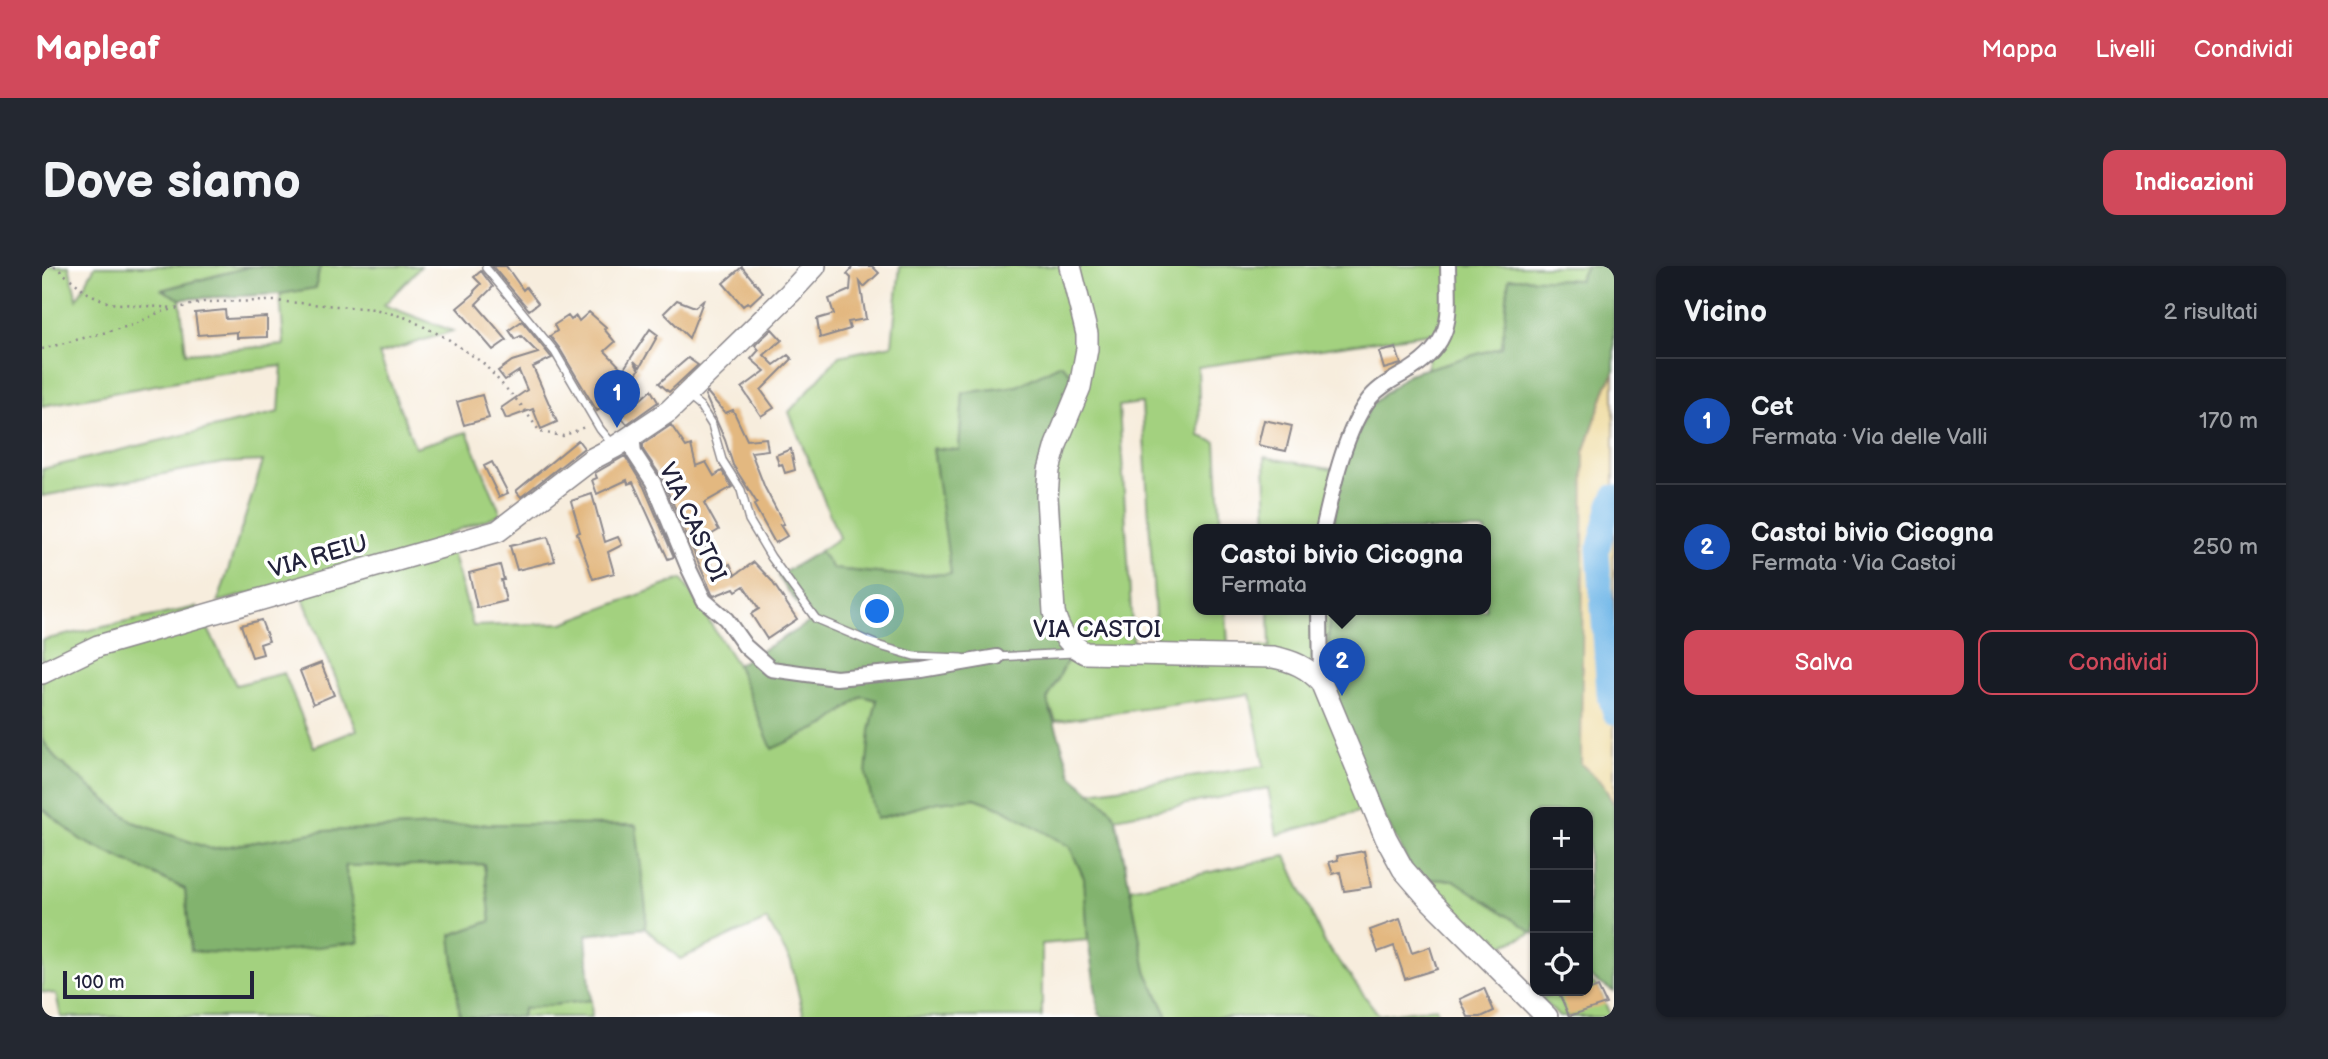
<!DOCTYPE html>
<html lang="it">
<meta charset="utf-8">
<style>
body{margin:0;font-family:"Balsamiq Sans",sans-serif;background:#242831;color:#f1f3f6}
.controls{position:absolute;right:21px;bottom:21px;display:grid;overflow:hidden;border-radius:14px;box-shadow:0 2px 5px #0004}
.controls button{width:63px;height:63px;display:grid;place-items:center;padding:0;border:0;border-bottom:2px solid #363941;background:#171b24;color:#f1f3f6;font:35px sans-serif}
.scale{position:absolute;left:21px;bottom:18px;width:191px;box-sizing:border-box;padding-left:7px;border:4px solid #22223b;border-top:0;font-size:19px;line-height:24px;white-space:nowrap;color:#22223b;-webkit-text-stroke:5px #fff;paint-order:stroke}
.you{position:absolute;left:836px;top:346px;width:24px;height:24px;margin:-18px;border:5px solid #fff;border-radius:50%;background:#1a73e8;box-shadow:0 0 0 10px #1a73e833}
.badge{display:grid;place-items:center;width:46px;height:46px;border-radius:50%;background:#d1495b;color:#fff;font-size:23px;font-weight:700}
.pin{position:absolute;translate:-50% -58px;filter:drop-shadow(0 2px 4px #0008)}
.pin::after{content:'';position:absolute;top:37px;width:24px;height:21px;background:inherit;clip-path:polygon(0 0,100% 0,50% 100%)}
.popup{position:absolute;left:1151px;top:258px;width:298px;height:91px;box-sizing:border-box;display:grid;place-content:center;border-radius:14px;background:#171b24;filter:drop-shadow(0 2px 5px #0005);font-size:23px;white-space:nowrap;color:#9ea1a6}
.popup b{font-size:26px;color:#f1f3f6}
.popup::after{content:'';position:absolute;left:50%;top:100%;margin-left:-14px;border:14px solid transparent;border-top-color:#171b24}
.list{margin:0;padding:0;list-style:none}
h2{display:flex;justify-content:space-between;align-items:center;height:91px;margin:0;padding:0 28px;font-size:30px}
h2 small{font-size:23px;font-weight:400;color:#9ea1a6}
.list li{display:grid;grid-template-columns:46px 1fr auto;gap:21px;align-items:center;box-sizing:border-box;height:126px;padding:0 28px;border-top:2px solid #363941}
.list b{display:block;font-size:26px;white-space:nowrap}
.list p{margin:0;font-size:23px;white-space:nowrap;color:#9ea1a6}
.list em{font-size:23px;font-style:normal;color:#9ea1a6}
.actions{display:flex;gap:14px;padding:21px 28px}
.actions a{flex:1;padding:16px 0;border:2px solid #d1495b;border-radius:14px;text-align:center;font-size:24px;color:#d1495b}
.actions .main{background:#d1495b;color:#fff}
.icon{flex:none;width:38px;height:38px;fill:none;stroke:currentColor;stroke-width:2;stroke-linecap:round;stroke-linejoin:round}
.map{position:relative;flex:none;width:1572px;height:751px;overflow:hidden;border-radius:14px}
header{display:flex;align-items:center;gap:42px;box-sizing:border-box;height:98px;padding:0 35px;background:#d1495b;color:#fff}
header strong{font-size:33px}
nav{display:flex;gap:38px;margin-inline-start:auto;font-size:24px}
.intro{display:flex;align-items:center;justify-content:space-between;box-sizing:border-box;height:168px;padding:0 42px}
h1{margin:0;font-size:49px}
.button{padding:18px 32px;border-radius:14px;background:#d1495b;color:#fff;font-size:24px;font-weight:700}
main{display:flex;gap:42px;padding:0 42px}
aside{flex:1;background:#171b24;border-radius:14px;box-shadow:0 2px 5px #0004}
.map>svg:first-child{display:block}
.green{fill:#a3d17f;stroke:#627a5d;stroke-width:2;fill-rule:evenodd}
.forest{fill:#82b36e;stroke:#526a54;stroke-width:2}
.sand{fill:#eeda9e;stroke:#887e6c;stroke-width:2}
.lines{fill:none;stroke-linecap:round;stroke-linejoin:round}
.river{stroke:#71b7e8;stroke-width:23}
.building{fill:#e3b880}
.lane-casing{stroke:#8c888c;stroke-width:10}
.street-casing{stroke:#8c888c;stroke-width:18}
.secondary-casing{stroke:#8c888c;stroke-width:24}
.path{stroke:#8c888c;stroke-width:2.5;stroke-dasharray:2 5;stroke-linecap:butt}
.lane{stroke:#fff;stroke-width:7}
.street{stroke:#fff;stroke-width:14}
.secondary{stroke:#fff;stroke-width:21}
.labels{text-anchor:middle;stroke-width:7;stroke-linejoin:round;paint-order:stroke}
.street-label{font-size:24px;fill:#22223b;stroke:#fff}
</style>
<header>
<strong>Mapleaf</strong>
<nav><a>Mappa</a><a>Livelli</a><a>Condividi</a></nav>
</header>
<div class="intro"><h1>Dove siamo</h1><a class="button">Indicazioni</a></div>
<main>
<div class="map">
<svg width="1572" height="751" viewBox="0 0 1572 751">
<rect width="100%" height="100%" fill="#fff"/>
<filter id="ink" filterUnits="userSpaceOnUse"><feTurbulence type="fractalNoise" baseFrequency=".0143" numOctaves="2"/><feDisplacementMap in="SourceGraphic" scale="14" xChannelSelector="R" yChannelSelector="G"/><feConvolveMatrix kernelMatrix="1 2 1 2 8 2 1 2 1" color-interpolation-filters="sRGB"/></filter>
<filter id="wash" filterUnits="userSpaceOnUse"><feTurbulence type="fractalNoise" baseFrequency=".00686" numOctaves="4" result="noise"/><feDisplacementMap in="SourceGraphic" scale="28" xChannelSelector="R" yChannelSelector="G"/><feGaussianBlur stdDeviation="1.57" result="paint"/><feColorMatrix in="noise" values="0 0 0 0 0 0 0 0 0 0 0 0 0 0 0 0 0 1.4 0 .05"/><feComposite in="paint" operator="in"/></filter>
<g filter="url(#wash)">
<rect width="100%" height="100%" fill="#f7eddd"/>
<path class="green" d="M 0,0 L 27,0 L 35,33 L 53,0 L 210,0 L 121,23 L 138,33 L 144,87 L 242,79 L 238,28 L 274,22 L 277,3 L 281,0 L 379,0 L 342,39 L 411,65 L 337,88 L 373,181 L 425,166 L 459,248 L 405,268 L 431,360 L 521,357 L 640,313 L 695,399 L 730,482 L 785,458 L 821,430 L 835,434 L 828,465 L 834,553 L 896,536 L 933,532 L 960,542 L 998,563 L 1028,581 L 1042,612 L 1046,674 L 1000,678 L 1000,751 L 762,751 L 749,696 L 725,654 L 638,693 L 603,662 L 604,643 L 440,558 L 283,565 L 169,583 L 91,556 L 14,493 L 0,473 L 0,374 L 155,341 L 194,419 L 242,407 L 272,481 L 315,464 L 254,315 L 176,336 L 221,195 L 181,197 L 0,230 L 0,203 L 237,146 L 240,100 L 173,108 L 0,140 Z
M 858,0 L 1544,0 L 1537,14 L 1467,12 L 1460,81 L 1385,103 L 1389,67 L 1156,101 L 1158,170 L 1174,176 L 1179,264 L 1156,264 L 1156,344 L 1184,344 L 1186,380 L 1228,381 L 1227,344 L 1287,344 L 1286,395 L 1337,540 L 1235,569 L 1226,522 L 1074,552 L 1068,543 L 1049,526 L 1222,500 L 1208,428 L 1014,455 L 1005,434 L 1017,412 L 1011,209 L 1043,121 L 1019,99 L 975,120 L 921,127 L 917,184 L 891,183 L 910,308 L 857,309 L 791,303 L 778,285 L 797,272 L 747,146 L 797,90 L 850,79 ZM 1099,137 L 1100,138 L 1115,382 L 1091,380 L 1077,140 Z
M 1223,191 L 1299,205 L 1291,264 L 1225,264 Z
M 0,542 L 39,574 L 143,623 L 149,684 L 317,675 L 303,600 L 442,598 L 449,655 L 409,669 L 418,751 L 19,751 L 14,728 L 0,726 Z
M 1244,590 L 1282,676 L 1337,749 L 1394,742 L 1397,751 L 1126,751 L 1104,705 L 1088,623 Z
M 1375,613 L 1412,614 L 1492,666 L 1448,685 Z
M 1546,716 L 1549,716 L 1556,721 L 1569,751 L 1517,751 L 1499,732 L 1516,725 L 1546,725 Z
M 549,734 L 550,751 L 480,751 L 481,743 Z"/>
<path class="forest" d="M 210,0 L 281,0 L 277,3 L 274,22 L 238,28 L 138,33 L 120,24 Z
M 1544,0 L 1572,0 L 1572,108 L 1565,119 L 1542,187 L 1561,518 L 1572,539 L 1572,726 L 1546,710 L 1546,546 L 1493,546 L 1493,668 L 1412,614 L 1375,613 L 1287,446 L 1287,344 L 1444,344 L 1444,264 L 1291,264 L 1299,205 L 1328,140 L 1366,108 L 1460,81 L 1467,12 L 1537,14 Z
M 1019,98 L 1043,121 L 1011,209 L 1016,338 L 1034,378 L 1005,434 L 1030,510 L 1068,543 L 1074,552 L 1104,705 L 1126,751 L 1061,751 L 1057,748 L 1046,674 L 1042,612 L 1028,581 L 960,542 L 933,532 L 896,536 L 834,553 L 824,508 L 828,465 L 835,434 L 820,430 L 785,458 L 730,483 L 695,399 L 768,356 L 736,310 L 778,285 L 791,303 L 857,309 L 909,308 L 891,182 L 917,184 L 921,127 L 975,120 Z
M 0,473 L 14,493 L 91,556 L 169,583 L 283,565 L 440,558 L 594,559 L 604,643 L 603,662 L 544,669 L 549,734 L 481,743 L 480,751 L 418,751 L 409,669 L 449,655 L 442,598 L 303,600 L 317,676 L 210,689 L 149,685 L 143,623 L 39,574 L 0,542 Z"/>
<path class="sand" d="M 1572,108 L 1572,539 L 1561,518 L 1539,498 L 1542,187 L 1565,119 Z"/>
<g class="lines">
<path class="river" d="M 1572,230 L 1568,238 L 1556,284 L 1566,427 L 1572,447"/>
</g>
<g id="blocks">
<path class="building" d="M 450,0 L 464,0 L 481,24 L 484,21 L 496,37 L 487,44 Z
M 810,0 L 830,0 L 837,7 L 822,21 L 818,16 L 824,53 L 806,56 L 808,63 L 778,72 L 775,53 L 792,48 L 787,33 L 808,24 L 809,12 L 805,8 L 809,4 Z
M 700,1 L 721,26 L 708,38 L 706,36 L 701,40 L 681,17 Z
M 439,5 L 451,21 L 434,38 L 465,74 L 451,84 L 415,42 L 433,27 L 432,25 L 439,18 L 432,11 Z
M 662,33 L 647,72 L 622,47 L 635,34 L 653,41 Z
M 183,44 L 184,53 L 225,51 L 225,71 L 195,72 L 195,66 L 156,69 L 153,47 Z
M 547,46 L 564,61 L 562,63 L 573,76 L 563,85 L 581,104 L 608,63 L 616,69 L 598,101 L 592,95 L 597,104 L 592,111 L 596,117 L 555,145 L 518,83 L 508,70 L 515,65 L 512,59 L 526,50 L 529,54 L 534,50 L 537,55 Z
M 480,55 L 510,92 L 491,101 L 515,156 L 499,163 L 491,143 L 464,153 L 459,142 L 485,124 L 477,105 L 463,114 L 456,105 L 470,95 L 496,87 L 479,70 L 473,73 L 467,64 Z
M 730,63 L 740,74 L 722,89 L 732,99 L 746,89 L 750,93 L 719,124 L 732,142 L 719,150 L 700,122 L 723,105 L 709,93 L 717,84 L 713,79 Z
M 1354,82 L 1359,98 L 1342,103 L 1337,86 Z
M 646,92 L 656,99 L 627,126 L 617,117 Z
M 609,124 L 616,136 L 585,158 L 579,151 Z
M 665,126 L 683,147 L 691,144 L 705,174 L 724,172 L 726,184 L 709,186 L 723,222 L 742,258 L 738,259 L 745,270 L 733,277 L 712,239 L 715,237 L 691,199 L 683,174 L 663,129 Z
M 440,129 L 447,152 L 422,159 L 415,136 Z
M 1222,154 L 1250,160 L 1244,185 L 1216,179 Z
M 629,159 L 644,181 L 649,179 L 654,200 L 664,196 L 672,210 L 680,205 L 690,221 L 662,237 L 677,264 L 660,274 L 672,307 L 688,298 L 693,309 L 712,296 L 729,314 L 755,353 L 725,373 L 709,348 L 717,343 L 702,320 L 694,325 L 692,322 L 672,330 L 670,328 L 620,212 L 601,184 L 601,178 Z
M 536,174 L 542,182 L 479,231 L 474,225 Z
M 749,183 L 753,204 L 743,207 L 740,198 L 737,199 L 734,189 Z
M 583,190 L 602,221 L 632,291 L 626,293 L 591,216 L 586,218 L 585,214 L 555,228 L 550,214 L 555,212 L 553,207 Z
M 450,196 L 466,227 L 457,231 L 442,200 Z
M 550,228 L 563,276 L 576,271 L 580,279 L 566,286 L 572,307 L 551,313 L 535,267 L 538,266 L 529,235 Z
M 506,271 L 513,295 L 475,304 L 468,280 Z
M 458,299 L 462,314 L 459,314 L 464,335 L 435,342 L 427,307 Z
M 219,354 L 227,375 L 218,378 L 221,388 L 210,391 L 199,359 Z
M 279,397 L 292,429 L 271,438 L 258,405 Z
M 1322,585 L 1329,621 L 1302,625 L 1298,606 L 1291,608 L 1287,596 L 1296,594 L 1295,590 Z
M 1358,653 L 1370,687 L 1388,681 L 1395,703 L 1363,713 L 1352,680 L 1336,686 L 1328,664 Z
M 1556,721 L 1564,738 L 1527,750 L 1516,725 L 1546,725 Z
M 1442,722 L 1452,745 L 1439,751 L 1426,751 L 1418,733 Z"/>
</g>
</g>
<g filter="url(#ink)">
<use href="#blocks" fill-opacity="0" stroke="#8c888c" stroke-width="2"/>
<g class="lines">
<g class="lane-casing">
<path id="lane" d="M 444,2 L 513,86 L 558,163 L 572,180
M 647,131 L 658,140 L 670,159 L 680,194 L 699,224 L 707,254 L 729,291 L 774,353 L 838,380 L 872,390 L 920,392
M 953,391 L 1032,387"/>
</g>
<g class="street-casing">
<path id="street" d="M 590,169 L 592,187 L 611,216 L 647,303 L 662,334 L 684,353 L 703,380 L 729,403 L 794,412 L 880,404 L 955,391
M 1281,264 C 1290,225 1303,163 1328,132 C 1339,119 1354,112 1368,104 C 1413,75 1407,48 1406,0
M 1278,344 L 1279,416"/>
</g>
<g class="secondary-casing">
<path id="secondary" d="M 1028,0 L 1045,68 L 1045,83 L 1038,121 L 1014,179 L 1007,204 L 1005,231 L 1012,346 C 1016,365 1026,378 1043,387 L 1231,391 C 1251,395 1265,401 1279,416 L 1344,572 L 1361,603 L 1387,633 L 1505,751
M 0,407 L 56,380 L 456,265 L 550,193 L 573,181 L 627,145 L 748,27 L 773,0"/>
</g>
<path class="path" d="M 12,0 L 46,27 L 67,37 L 131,42
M 0,83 L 91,59 L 116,47 L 161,36 L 232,35 L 333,43 L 365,52 L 406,73 L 441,97 L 479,139 L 498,166 L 521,170 L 545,160"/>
<use href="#lane" class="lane"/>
<use href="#street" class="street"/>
<use href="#secondary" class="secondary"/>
</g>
</g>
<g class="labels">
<g class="street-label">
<text transform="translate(651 256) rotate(65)" y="8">VIA CASTOI</text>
<text transform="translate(276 290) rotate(-16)" y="8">VIA REIU</text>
<text x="1055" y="371">VIA CASTOI</text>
</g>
</g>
</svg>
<div class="controls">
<button>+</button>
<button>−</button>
<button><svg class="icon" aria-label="locate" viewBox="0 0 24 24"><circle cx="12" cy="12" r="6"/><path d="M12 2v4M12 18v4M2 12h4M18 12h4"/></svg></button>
</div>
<div class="scale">100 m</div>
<div class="you"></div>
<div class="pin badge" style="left:575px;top:162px;background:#1a4fb4">1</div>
<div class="pin badge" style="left:1300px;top:430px;background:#1a4fb4">2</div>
<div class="popup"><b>Castoi bivio Cicogna</b>Fermata</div>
</div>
<aside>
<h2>Vicino<small>2 risultati</small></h2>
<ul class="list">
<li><span class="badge" style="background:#1a4fb4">1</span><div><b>Cet</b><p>Fermata · Via delle Valli</p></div><em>170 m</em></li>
<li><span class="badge" style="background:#1a4fb4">2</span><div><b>Castoi bivio Cicogna</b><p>Fermata · Via Castoi</p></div><em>250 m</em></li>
</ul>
<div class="actions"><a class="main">Salva</a><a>Condividi</a></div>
</aside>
</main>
